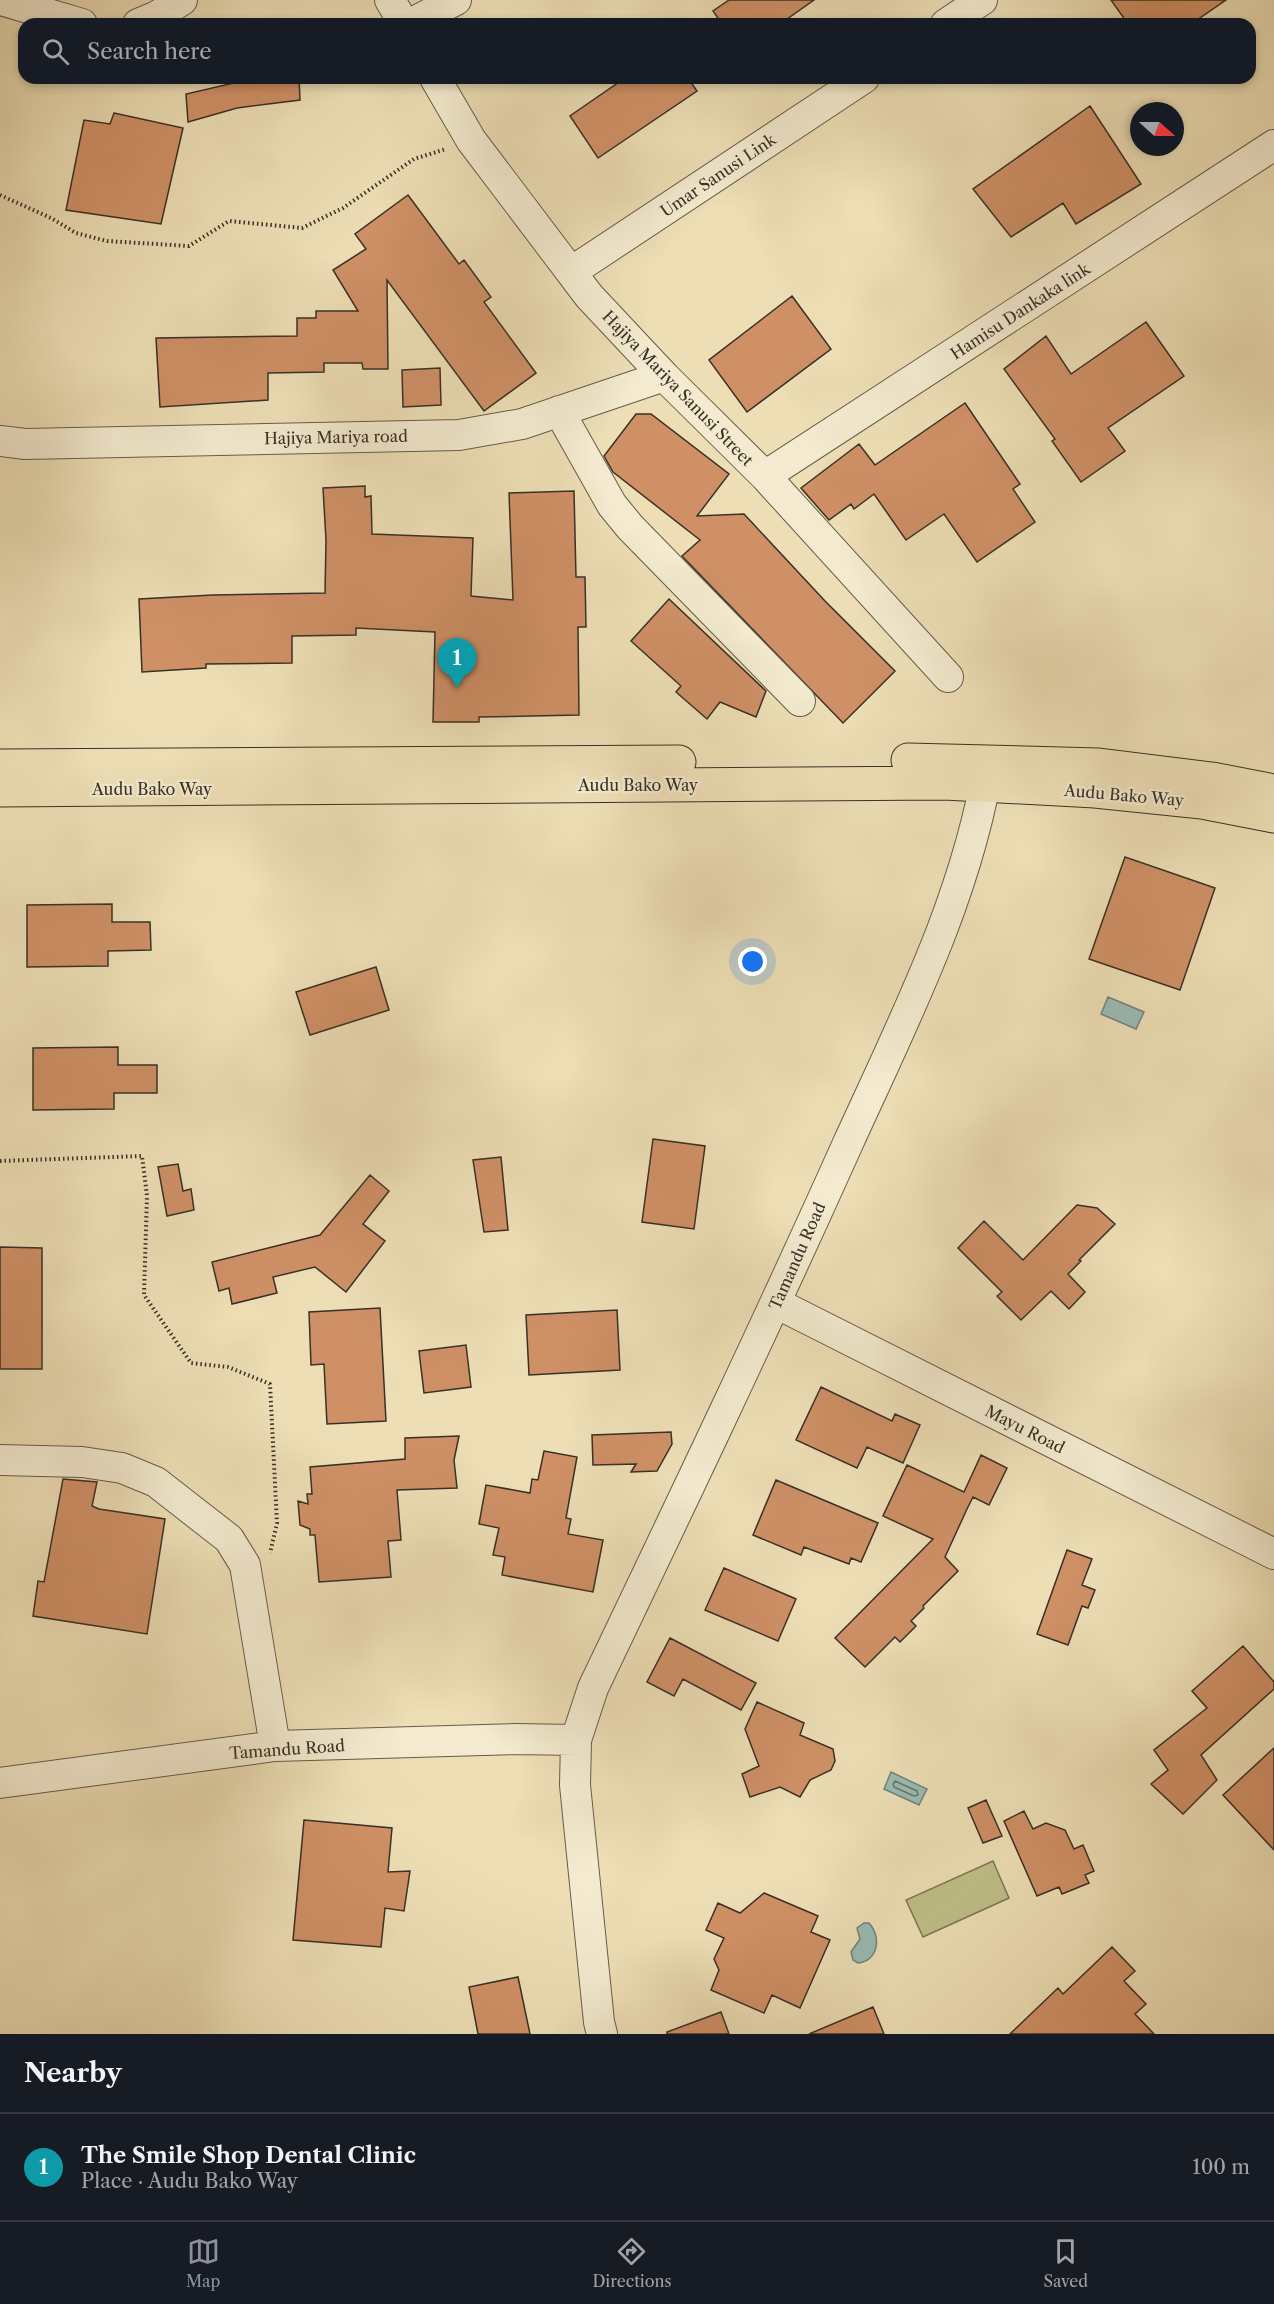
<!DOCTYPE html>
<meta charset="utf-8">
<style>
body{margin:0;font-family:"Libre Caslon Text",serif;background:#20242c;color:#f1f3f6}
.compass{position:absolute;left:1130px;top:102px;width:54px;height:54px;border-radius:50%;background:#171b24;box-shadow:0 3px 9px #0003;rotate:111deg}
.you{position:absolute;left:753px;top:962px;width:21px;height:21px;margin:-15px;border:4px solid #fff;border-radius:50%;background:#1a73e8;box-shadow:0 0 0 9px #1a73e833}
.badge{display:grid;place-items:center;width:39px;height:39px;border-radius:50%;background:#8c9099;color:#fff;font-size:20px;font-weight:700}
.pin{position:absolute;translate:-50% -50px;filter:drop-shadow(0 2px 3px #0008)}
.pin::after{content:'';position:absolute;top:32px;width:21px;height:18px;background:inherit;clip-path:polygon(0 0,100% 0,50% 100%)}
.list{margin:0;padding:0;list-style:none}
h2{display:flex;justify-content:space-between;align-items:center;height:78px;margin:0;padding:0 24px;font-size:26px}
h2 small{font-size:20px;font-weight:400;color:#9ea1a6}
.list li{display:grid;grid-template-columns:39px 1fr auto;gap:18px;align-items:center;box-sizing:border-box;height:108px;padding:0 24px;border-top:2px solid #363941}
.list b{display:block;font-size:22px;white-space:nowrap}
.list p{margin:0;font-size:20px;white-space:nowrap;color:#9ea1a6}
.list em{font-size:20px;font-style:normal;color:#9ea1a6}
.icon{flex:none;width:33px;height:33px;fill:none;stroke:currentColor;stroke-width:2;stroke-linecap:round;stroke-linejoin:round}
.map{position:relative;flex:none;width:1274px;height:2034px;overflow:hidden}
.search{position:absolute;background:#171b24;box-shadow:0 3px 9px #0003;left:18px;right:18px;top:18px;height:66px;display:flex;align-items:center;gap:15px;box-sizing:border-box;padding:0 21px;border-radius:18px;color:#9ea1a6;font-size:22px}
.sheet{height:186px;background:#171b24}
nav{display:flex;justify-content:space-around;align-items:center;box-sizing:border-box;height:84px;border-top:2px solid #363941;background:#171b24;font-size:16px;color:#9ea1a6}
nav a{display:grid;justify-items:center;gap:3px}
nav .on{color:#8c9099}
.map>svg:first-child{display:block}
.green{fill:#bfbf88;stroke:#7c7858;stroke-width:1.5}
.water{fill:#9abbb4;stroke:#73837c;stroke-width:1.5}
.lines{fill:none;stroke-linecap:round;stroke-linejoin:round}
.shore{stroke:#6a766e;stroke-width:1.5}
.building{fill:#cf9066;stroke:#393027;stroke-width:1.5}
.minor-casing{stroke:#665c4a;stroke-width:32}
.major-casing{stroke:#393027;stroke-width:35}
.path{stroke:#393027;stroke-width:4;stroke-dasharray:1.5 3;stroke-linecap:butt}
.minor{stroke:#f3eacf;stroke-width:30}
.major{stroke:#eddeb5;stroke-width:33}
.labels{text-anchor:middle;stroke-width:4.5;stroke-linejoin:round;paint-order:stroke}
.street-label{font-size:16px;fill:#393027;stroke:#f3eacf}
</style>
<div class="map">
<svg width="1274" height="2034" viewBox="0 0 1274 2034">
<rect width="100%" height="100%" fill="#eddeb5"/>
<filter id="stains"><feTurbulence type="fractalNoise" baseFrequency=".00333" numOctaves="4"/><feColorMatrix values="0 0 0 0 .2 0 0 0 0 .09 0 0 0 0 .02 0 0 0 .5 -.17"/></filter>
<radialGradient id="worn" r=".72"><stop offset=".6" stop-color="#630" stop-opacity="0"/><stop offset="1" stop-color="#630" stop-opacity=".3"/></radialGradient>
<path class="green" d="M 993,1861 L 1009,1898 L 923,1937 L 906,1900 Z"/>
<path class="water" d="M 1108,997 L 1144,1012 L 1136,1029 L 1101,1014 Z
M 891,1772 L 927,1789 L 919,1805 L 884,1789 Z
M 864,1923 L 869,1923 C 882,1937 878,1961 858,1963 L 853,1960 L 851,1952 L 860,1939 L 857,1928 Z"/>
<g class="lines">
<path class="shore" d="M 895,1781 L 917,1791 L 918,1795 L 914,1796 L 894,1787 L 893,1784 Z"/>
</g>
<path class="building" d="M 729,0 L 814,0 L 780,24 L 722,24 L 713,11 Z
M 1111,0 L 1226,0 L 1191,24 L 1128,24 Z
M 234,78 L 299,78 L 300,100 L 237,108 L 188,122 L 186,94 L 234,83 Z
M 625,78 L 688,78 L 697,91 L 598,158 L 570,116 Z
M 1090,106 L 1141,184 L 1076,224 L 1063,203 L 1011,237 L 973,189 Z
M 114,113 L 183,128 L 161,224 L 66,210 L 84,120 L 110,124 Z
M 408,195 L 459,264 L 464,260 L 491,297 L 484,302 L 536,373 L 484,411 L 387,280 L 388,369 L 363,369 L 362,363 L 324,363 L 324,372 L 268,373 L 268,400 L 160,407 L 156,338 L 297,336 L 297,318 L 316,318 L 316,311 L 358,311 L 333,270 L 366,249 L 355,234 Z
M 792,296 L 831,349 L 747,412 L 709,360 Z
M 1146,322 L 1184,376 L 1108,428 L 1125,451 L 1081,482 L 1052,441 L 1055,439 L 1004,369 L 1046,336 L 1071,374 Z
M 440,368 L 441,405 L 403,407 L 402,370 Z
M 965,403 L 1020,484 L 1013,489 L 1035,522 L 977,562 L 944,514 L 906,540 L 874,494 L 854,509 L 851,504 L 829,520 L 801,488 L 859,444 L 875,465 Z
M 636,414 L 651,414 L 729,474 L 697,516 L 744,514 L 825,601 L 895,671 L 843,723 L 682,556 L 700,540 L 613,472 L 604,456 Z
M 365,486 L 365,497 L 371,496 L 372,534 L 473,538 L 471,596 L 513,600 L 509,493 L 574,491 L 576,577 L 585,577 L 586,627 L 578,627 L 579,715 L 479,717 L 479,722 L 433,722 L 435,632 L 356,628 L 356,635 L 292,636 L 292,663 L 206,664 L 206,668 L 142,672 L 139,599 L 213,595 L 325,593 L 326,540 L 323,488 Z
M 669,599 L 766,691 L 756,717 L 720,702 L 707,719 L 676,692 L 681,686 L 631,641 Z
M 1125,857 L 1215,888 L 1180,990 L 1089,959 Z
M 112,904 L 112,922 L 150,922 L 151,950 L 108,951 L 108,966 L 27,967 L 27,905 Z
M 376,967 L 389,1010 L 310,1035 L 296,992 Z
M 118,1047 L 118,1065 L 157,1065 L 157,1093 L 114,1093 L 114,1109 L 33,1110 L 33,1048 Z
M 653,1139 L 705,1146 L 694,1229 L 642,1222 Z
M 501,1157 L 508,1230 L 484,1232 L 473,1160 Z
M 178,1164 L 183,1191 L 191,1189 L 194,1210 L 167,1216 L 158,1167 Z
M 370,1175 L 389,1191 L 363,1224 L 385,1241 L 346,1292 L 315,1267 L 273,1277 L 277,1293 L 232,1304 L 229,1288 L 219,1291 L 212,1262 L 320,1235 Z
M 1077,1205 L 1097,1208 L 1115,1224 L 1079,1260 L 1081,1261 L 1068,1274 L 1085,1292 L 1069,1309 L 1051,1291 L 1021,1320 L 997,1296 L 1002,1292 L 958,1248 L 984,1221 L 1023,1260 Z
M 0,1247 L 42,1248 L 42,1369 L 0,1369 Z
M 380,1308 L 386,1421 L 327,1424 L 324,1364 L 311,1365 L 309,1312 Z
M 617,1310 L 620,1370 L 529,1375 L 526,1315 Z
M 466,1345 L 471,1387 L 424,1393 L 419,1351 Z
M 821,1387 L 892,1421 L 895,1414 L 920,1425 L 903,1463 L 867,1447 L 857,1468 L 796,1440 Z
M 671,1432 L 672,1444 L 657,1471 L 631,1472 L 636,1464 L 593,1465 L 592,1435 Z
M 459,1436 L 454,1460 L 457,1488 L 397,1490 L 401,1540 L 388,1541 L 391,1577 L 319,1582 L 315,1535 L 310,1535 L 310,1529 L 300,1525 L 298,1501 L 308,1504 L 307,1494 L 312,1494 L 310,1467 L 405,1459 L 405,1438 Z
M 544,1451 L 577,1457 L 566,1518 L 571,1519 L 568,1534 L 603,1540 L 593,1592 L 502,1575 L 505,1557 L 493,1555 L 499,1528 L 479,1524 L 486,1485 L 530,1493 L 532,1479 L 538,1480 Z
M 981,1455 L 1007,1468 L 989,1505 L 973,1497 L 967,1509 L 945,1557 L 958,1571 L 923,1606 L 924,1608 L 911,1621 L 916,1626 L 900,1642 L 895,1637 L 865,1667 L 835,1638 L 933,1539 L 883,1516 L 907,1465 L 964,1492 Z
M 63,1479 L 97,1482 L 92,1506 L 99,1509 L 165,1519 L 147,1634 L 33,1616 L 38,1581 L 44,1582 Z
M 776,1480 L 878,1523 L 861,1562 L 851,1558 L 849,1564 L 804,1547 L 801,1555 L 753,1535 Z
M 1067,1550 L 1092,1559 L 1082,1585 L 1095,1590 L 1088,1608 L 1082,1606 L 1068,1645 L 1037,1634 Z
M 724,1568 L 796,1599 L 778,1641 L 705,1610 Z
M 670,1638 L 756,1683 L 741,1710 L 683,1679 L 674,1696 L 647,1682 Z
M 1243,1646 L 1274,1682 L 1274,1689 L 1201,1755 L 1217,1780 L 1183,1814 L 1151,1784 L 1168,1770 L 1154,1750 L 1207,1708 L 1192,1691 Z
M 757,1702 L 804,1723 L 800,1735 L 833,1749 L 835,1761 L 831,1770 L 810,1780 L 800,1797 L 780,1787 L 750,1797 L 742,1774 L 759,1766 L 745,1729 Z
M 1274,1748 L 1274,1850 L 1223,1795 Z
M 986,1800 L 1002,1836 L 983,1843 L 968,1808 Z
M 1024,1811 L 1033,1829 L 1046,1823 L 1065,1830 L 1074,1849 L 1083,1845 L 1094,1871 L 1085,1875 L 1089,1883 L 1062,1894 L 1059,1887 L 1037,1896 L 1004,1821 Z
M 304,1820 L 392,1828 L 388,1872 L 410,1871 L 404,1911 L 385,1908 L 381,1947 L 293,1940 Z
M 764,1893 L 818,1916 L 811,1932 L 830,1940 L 800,2008 L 772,1995 L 764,2013 L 711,1990 L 719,1970 L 714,1959 L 724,1938 L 706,1930 L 718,1903 L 740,1913 Z
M 1112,1947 L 1135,1971 L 1124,1981 L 1146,2004 L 1135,2014 L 1154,2034 L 1010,2034 L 1058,1988 L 1063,1994 Z
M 518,1977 L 530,2034 L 478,2034 L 469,1987 Z
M 873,2007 L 884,2034 L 809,2034 Z
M 721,2012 L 729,2034 L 667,2034 L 667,2032 Z"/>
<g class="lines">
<g class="minor-casing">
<path id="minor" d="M 1,0 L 82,24
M 390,0 L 404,24
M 138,24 L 157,16 L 182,0
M 410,24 L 456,0
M 946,24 L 982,0
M 435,78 L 471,140 L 589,296 L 664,376 L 765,476 L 948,677
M 571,272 L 864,78
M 559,411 L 612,505 L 630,527 L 800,701
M 0,441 L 25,444 L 459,435 L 522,424 L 664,376
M 765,476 L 1274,145
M 776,1303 L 1274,1554
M 0,1460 L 82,1462 L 122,1468 L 156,1482 L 229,1539 L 245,1565 L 275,1746
M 576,1740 L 575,1785 L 599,2022 L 602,2034
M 0,1783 L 275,1746 L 515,1739 L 576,1740 L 593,1688 C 680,1506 767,1324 849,1141 C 905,1018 968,895 989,761"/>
</g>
<g class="major-casing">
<path id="major" d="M 908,760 L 1099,765 L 1212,779 L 1274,791
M 0,766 L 679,762
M 0,790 L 945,783 L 1095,791 L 1202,802 L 1274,816"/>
</g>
<path class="path" d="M 0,195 L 51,218 L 76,233 L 107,241 L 189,246 L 229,221 L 302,228 L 343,208 L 414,159 L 446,149
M 0,1161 L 142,1156 L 147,1196 L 144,1295 L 191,1363 L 228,1367 L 270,1384 L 277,1523 L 270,1553"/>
<use href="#minor" class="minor"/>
<use href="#major" class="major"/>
</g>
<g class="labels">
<g class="street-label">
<text transform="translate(718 175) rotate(-34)" y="6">Umar Sanusi Link</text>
<text transform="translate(1020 311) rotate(-33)" y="6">Hamisu Dankaka link</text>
<text transform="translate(678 388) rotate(46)" y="6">Hajiya Mariya Sanusi Street</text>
<text transform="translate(336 437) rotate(-1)" y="6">Hajiya Mariya road</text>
<text x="638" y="791">Audu Bako Way</text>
<text x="152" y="795">Audu Bako Way</text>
<text transform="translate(1124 795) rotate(5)" y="6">Audu Bako Way</text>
<text transform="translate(797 1256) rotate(-66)" y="6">Tamandu Road</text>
<text transform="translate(1025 1429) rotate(27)" y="6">Mayu Road</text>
<text transform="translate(287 1749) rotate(-4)" y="6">Tamandu Road</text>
</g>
</g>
<rect width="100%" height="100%" filter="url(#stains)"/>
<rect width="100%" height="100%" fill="url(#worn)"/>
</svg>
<svg class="compass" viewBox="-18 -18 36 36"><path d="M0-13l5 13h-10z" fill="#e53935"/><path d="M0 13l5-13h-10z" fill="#9ea1a6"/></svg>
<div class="you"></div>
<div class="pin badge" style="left:457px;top:688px;background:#0f9aa8">1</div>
<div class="search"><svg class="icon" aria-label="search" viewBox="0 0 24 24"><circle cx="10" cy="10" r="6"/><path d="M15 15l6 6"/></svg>Search here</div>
</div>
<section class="sheet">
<h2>Nearby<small></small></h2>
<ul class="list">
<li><span class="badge" style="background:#0f9aa8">1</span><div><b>The Smile Shop Dental Clinic</b><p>Place · Audu Bako Way</p></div><em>100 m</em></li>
</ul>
</section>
<nav>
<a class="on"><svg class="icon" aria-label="map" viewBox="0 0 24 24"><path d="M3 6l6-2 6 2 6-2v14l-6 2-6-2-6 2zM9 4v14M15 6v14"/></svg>Map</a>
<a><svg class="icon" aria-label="directions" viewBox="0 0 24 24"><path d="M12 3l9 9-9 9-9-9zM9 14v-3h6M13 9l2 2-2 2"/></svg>Directions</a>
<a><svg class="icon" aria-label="saved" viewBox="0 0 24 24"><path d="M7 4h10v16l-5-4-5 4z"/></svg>Saved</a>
</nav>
